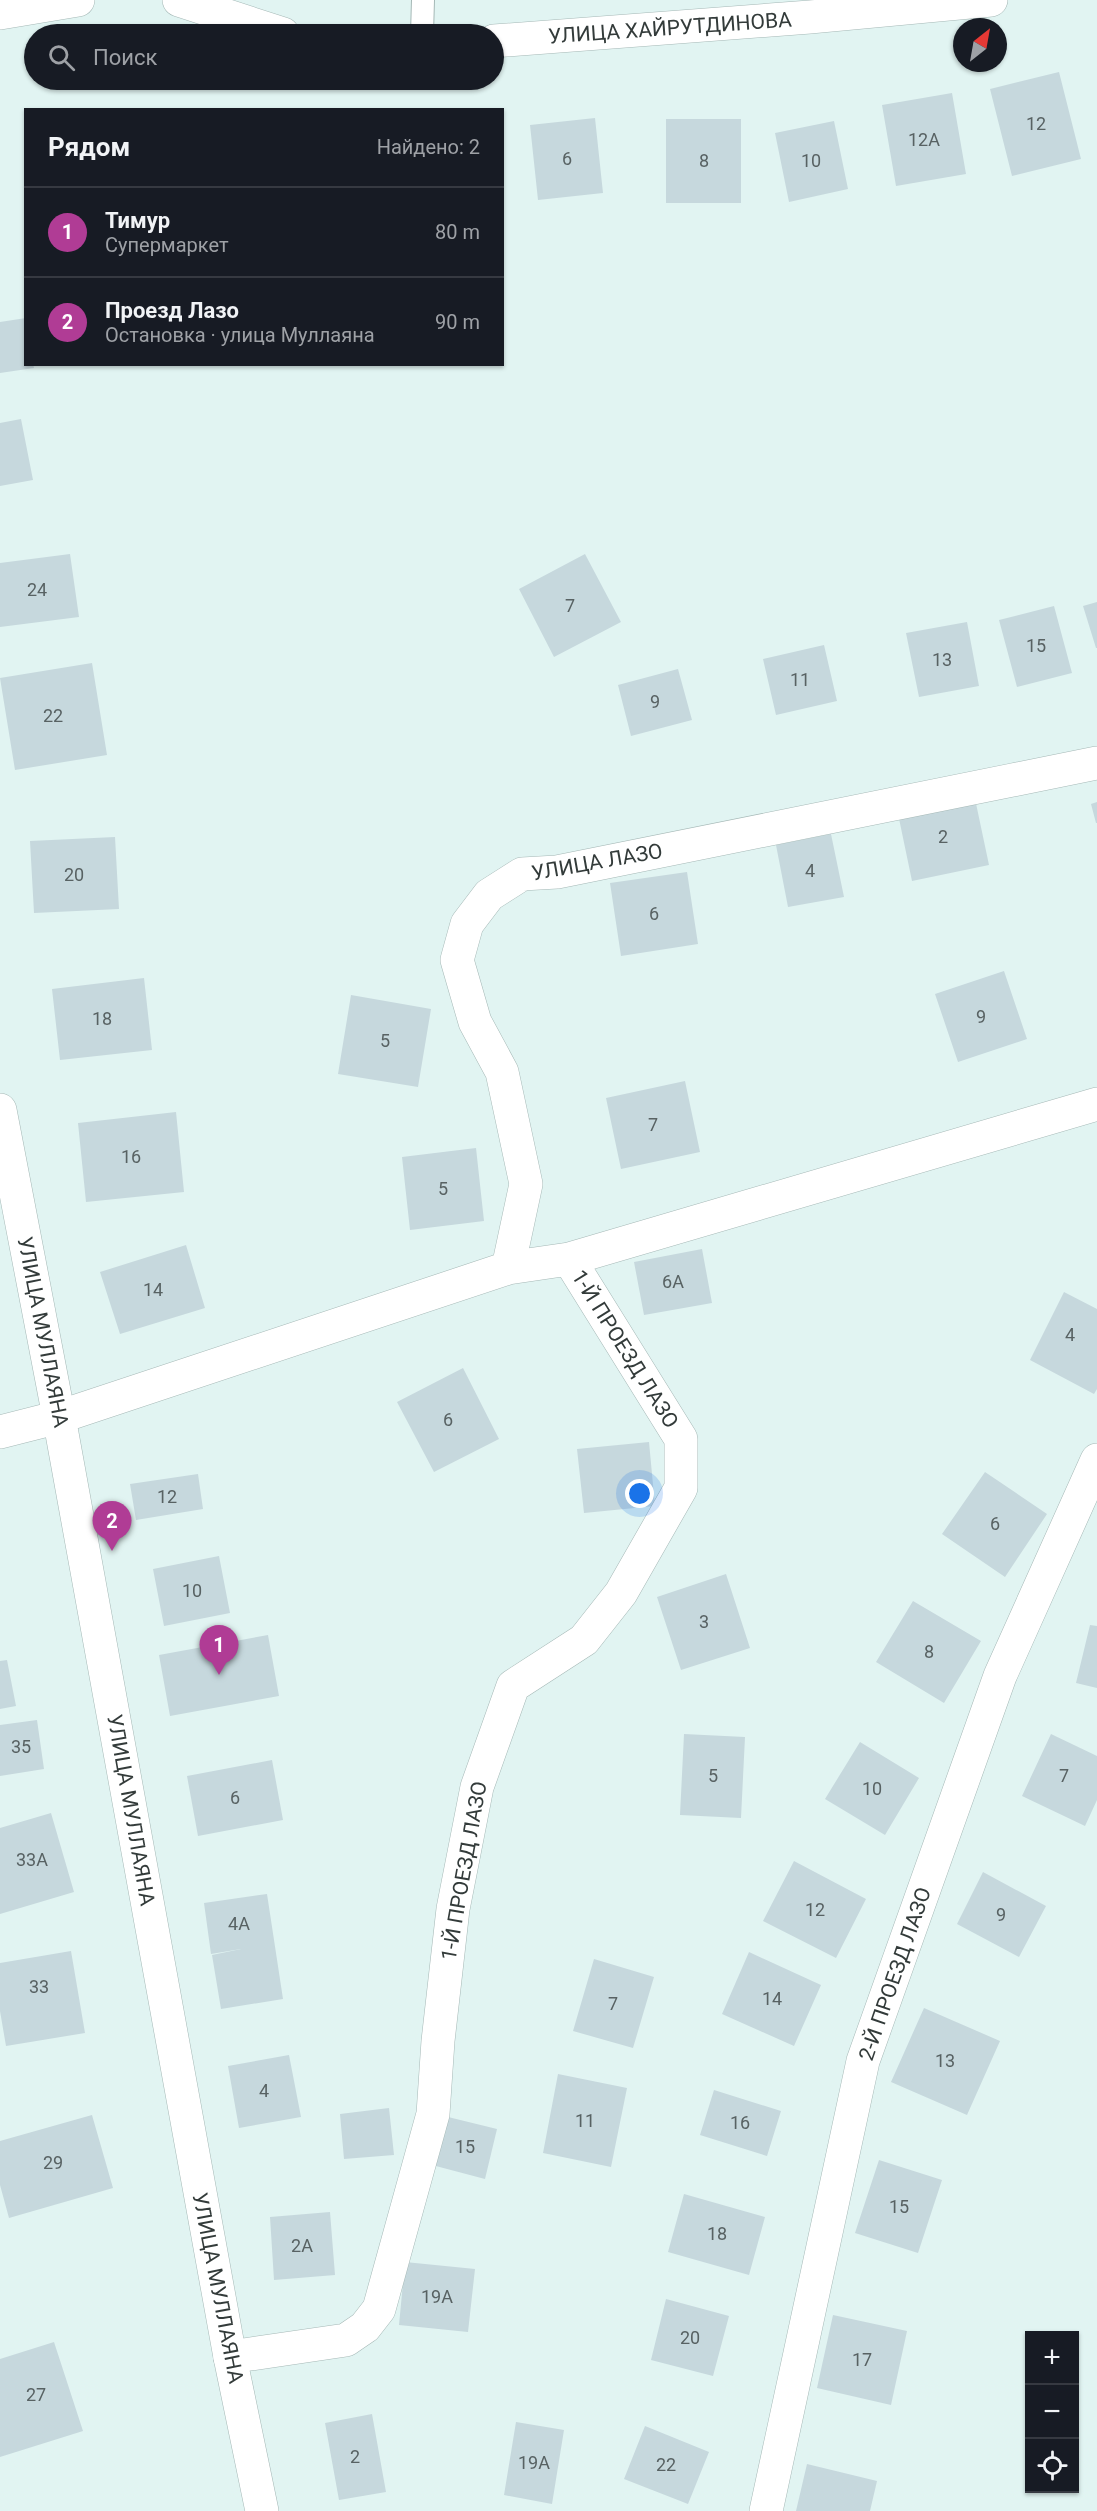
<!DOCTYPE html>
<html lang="ru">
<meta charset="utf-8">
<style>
body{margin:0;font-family:Roboto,sans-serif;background:#242831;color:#f1f3f6}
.controls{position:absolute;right:18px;bottom:18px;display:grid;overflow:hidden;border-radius:0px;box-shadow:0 2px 4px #0004}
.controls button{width:54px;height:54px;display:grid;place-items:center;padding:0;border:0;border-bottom:2px solid #363941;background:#171b24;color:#f1f3f6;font:30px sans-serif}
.compass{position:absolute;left:953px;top:18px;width:54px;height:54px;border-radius:50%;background:#171b24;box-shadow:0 2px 4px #0004;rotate:31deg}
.you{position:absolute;left:640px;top:1494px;width:21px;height:21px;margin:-15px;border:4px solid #fff;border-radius:50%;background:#1a73e8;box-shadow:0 0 0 9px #1a73e833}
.badge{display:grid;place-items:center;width:39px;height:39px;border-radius:50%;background:#b03c95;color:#fff;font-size:20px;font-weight:700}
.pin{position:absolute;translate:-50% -50px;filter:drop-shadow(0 2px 3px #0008)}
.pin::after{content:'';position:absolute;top:32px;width:21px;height:18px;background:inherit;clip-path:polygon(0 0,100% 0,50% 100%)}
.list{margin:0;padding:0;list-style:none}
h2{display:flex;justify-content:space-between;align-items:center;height:78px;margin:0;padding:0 24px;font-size:26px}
h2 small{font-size:20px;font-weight:400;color:#9ea1a6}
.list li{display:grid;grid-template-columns:39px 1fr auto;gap:18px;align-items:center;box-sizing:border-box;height:90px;padding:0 24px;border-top:2px solid #363941}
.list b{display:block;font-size:22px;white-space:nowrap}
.list p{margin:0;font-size:20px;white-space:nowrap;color:#9ea1a6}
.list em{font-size:20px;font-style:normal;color:#9ea1a6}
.icon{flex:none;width:33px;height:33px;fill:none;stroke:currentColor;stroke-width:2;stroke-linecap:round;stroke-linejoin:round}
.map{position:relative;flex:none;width:1097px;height:2511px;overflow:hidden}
.search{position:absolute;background:#171b24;box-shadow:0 2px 4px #0004;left:24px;top:24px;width:480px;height:66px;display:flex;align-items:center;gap:15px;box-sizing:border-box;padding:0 21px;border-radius:33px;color:#9ea1a6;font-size:22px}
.panel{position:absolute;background:#171b24;box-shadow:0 2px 4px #0004;left:24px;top:108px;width:480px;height:258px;border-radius:0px}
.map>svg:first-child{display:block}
.building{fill:#c6d8dd}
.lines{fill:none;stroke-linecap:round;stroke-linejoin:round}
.lane-casing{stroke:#a5b8b6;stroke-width:24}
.street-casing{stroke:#a5b8b6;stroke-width:34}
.secondary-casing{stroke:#a5b8b6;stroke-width:34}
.lane{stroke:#fff;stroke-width:22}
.street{stroke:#fff;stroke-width:33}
.secondary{stroke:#fff;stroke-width:33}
.labels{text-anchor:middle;stroke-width:4.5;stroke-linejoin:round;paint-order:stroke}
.number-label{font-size:18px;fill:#586263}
.street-label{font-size:21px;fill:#333b3a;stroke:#fff}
</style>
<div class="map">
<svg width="1097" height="2511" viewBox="0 0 1097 2511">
<rect width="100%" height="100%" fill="#e1f4f2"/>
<path class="building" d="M 1059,72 L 1081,159 L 1012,176 L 990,89 Z
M 952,93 L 966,174 L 896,186 L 882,105 Z
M 595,118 L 603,193 L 538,200 L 530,125 Z
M 666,119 L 741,119 L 741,203 L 666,203 Z
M 834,121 L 848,189 L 789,202 L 775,133 Z
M 26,318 L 26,364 L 33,364 L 34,368 L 0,373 L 0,322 Z
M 21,419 L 33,480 L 0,486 L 0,423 Z
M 70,554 L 79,617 L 0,627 L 0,563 Z
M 585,554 L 621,622 L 554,657 L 519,589 Z
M 1097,602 L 1097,648 L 1096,648 L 1083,606 Z
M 1054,606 L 1072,673 L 1017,687 L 999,620 Z
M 967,622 L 979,686 L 919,697 L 906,633 Z
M 824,645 L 837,701 L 776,715 L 763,659 Z
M 92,663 L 107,755 L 15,770 L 0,678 Z
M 678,669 L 692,720 L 631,736 L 618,685 Z
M 974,794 L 989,865 L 912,881 L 897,809 Z
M 1097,802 L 1097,823 L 1096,823 L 1091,804 Z
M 831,834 L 844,897 L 788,907 L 776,845 Z
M 115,837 L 119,909 L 34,913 L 30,841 Z
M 687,872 L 698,944 L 621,956 L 610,883 Z
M 1004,971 L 1027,1039 L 958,1062 L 935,994 Z
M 144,978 L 152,1050 L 60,1060 L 52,989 Z
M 351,995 L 431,1009 L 418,1087 L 338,1074 Z
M 685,1081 L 700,1152 L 621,1169 L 606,1098 Z
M 176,1112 L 184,1192 L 86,1202 L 78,1123 Z
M 476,1148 L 484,1221 L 410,1230 L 402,1157 Z
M 186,1245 L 205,1308 L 120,1334 L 100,1272 Z
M 702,1249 L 712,1303 L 644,1315 L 634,1262 Z
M 1064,1292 L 1097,1309 L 1097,1389 L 1094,1394 L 1030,1360 Z
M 463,1368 L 499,1439 L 434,1472 L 397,1402 Z
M 649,1442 L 655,1506 L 584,1513 L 577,1449 Z
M 985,1472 L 1047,1514 L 1005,1577 L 942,1534 Z
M 198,1474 L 203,1509 L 136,1520 L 130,1484 Z
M 219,1556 L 230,1613 L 164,1626 L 153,1569 Z
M 726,1574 L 750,1648 L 681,1670 L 657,1597 Z
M 913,1601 L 981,1641 L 944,1703 L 876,1662 Z
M 1090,1625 L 1097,1626 L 1097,1688 L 1076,1683 Z
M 268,1635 L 279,1696 L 170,1716 L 159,1655 Z
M 7,1660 L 16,1706 L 0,1709 L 0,1661 Z
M 37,1720 L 44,1769 L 0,1776 L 0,1725 Z
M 684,1734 L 745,1737 L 741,1818 L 680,1815 Z
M 1051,1734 L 1097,1756 L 1097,1800 L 1085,1826 L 1022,1796 Z
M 860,1742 L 919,1778 L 885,1835 L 825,1799 Z
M 272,1760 L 283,1820 L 198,1836 L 187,1776 Z
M 51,1813 L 74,1892 L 0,1914 L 0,1828 Z
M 794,1861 L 866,1899 L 836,1958 L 763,1921 Z
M 983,1872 L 1046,1906 L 1019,1957 L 957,1924 Z
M 267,1894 L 283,1999 L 221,2009 L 212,1955 L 241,1949 L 211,1954 L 204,1903 Z
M 71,1951 L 85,2033 L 6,2046 L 0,2011 L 0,1963 Z
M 749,1952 L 821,1985 L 794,2046 L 722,2014 Z
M 594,1959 L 654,1977 L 633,2048 L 573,2031 Z
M 924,2008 L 1000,2041 L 967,2115 L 891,2082 Z
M 289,2055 L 301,2117 L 239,2128 L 228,2066 Z
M 558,2074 L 627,2088 L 611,2167 L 543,2153 Z
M 714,2090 L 781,2111 L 767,2156 L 700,2135 Z
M 389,2108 L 394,2155 L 344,2159 L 340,2114 Z
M 92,2115 L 113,2188 L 9,2218 L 0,2185 L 0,2141 Z
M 444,2116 L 497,2129 L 485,2179 L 432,2165 Z
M 879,2160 L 942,2180 L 918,2253 L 855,2233 Z
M 684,2194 L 765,2217 L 749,2275 L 668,2252 Z
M 330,2212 L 335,2275 L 274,2280 L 270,2217 Z
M 405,2262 L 475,2269 L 468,2332 L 399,2325 Z
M 666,2299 L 729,2316 L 713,2376 L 651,2360 Z
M 833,2315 L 907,2331 L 891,2405 L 817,2388 Z
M 54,2342 L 83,2431 L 0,2457 L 0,2359 Z
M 372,2414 L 386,2492 L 339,2500 L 325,2423 Z
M 516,2422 L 564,2430 L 552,2504 L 504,2495 Z
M 645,2426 L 709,2452 L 688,2504 L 624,2479 Z
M 807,2464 L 877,2481 L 870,2511 L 796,2511 Z"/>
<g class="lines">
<g class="lane-casing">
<path id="lane" d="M 422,34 L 423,0"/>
</g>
<g class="street-casing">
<path id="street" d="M 179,0 L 283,34
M 0,13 L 78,0
M 494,41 L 810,17 L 991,0
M 508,1268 L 526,1184 L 502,1072 L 475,1022 L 457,960 L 467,924 L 489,895 L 522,874 L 557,872 L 1097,763
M 0,1432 L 59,1417 L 508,1268 L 569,1259 L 1097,1104
M 230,2357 L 346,2340 L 365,2327 L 379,2309 L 433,2114 L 438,2041 L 453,1909 L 477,1787 L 513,1686 L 584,1640 L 621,1593 L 681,1488 L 681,1439 L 569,1259
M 766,2511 L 863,2061 L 1000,1676 L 1097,1460"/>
</g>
<g class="secondary-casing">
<path id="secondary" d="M 0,1110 L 59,1417 L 230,2357 L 262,2511"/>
</g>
<use href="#lane" class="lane"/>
<use href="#street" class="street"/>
<use href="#secondary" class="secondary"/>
</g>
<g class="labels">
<g class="number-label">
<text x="1036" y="130">12</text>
<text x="924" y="146">12А</text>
<text x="567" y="165">6</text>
<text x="704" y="167">8</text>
<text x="811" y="167">10</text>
<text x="37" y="596">24</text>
<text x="570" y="612">7</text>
<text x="1036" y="652">15</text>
<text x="942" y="666">13</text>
<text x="800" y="686">11</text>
<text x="655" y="708">9</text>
<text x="53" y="722">22</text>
<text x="943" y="843">2</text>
<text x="810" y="877">4</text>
<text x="74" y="881">20</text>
<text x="654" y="920">6</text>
<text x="981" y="1023">9</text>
<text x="102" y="1025">18</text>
<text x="385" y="1047">5</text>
<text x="653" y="1131">7</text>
<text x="131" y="1163">16</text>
<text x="443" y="1195">5</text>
<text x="673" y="1288">6А</text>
<text x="153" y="1296">14</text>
<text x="1070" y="1341">4</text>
<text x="448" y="1426">6</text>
<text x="167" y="1503">12</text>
<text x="995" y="1530">6</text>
<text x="192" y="1597">10</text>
<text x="704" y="1628">3</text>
<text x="929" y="1658">8</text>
<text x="21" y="1753">35</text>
<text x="713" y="1782">5</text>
<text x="1064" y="1782">7</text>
<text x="872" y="1795">10</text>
<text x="235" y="1804">6</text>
<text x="32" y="1866">33А</text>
<text x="815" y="1916">12</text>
<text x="1001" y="1921">9</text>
<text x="239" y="1930">4А</text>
<text x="39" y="1993">33</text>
<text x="772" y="2005">14</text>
<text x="613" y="2010">7</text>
<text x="945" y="2067">13</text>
<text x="264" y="2097">4</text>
<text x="585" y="2127">11</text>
<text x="740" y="2129">16</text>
<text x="465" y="2153">15</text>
<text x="53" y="2169">29</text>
<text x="899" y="2213">15</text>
<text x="717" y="2240">18</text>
<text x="302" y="2252">2А</text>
<text x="437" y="2303">19А</text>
<text x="690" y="2344">20</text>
<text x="862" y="2366">17</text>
<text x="36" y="2401">27</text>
<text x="355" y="2463">2</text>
<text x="534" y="2469">19А</text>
<text x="666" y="2471">22</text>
</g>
<g class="street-label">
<text transform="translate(670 28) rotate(-4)" y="7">УЛИЦА ХАЙРУТДИНОВА</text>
<text transform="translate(597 862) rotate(-10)" y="7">УЛИЦА ЛАЗО</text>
<text transform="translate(43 1332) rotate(79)" y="7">УЛИЦА МУЛЛАЯНА</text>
<text transform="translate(625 1349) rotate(58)" y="7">1-Й ПРОЕЗД ЛАЗО</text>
<text transform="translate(131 1810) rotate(80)" y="7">УЛИЦА МУЛЛАЯНА</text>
<text transform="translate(464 1871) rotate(-80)" y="7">1-Й ПРОЕЗД ЛАЗО</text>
<text transform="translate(895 1974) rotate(-71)" y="7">2-Й ПРОЕЗД ЛАЗО</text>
<text transform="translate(218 2288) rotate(79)" y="7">УЛИЦА МУЛЛАЯНА</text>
</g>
</g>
</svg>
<div class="controls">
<button>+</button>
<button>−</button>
<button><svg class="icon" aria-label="locate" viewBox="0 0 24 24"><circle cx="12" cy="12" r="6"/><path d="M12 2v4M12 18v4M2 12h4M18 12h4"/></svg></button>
</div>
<svg class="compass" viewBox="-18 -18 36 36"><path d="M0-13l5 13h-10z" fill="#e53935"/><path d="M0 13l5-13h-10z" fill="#9ea1a6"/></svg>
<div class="you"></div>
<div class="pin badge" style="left:219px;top:1675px">1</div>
<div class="pin badge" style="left:112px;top:1551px">2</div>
<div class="search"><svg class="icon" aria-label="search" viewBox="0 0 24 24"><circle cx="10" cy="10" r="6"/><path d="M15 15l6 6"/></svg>Поиск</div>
<section class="panel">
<h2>Рядом<small>Найдено: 2</small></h2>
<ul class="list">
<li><span class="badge">1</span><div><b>Тимур</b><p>Супермаркет</p></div><em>80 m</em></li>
<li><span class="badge">2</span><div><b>Проезд Лазо</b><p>Остановка · улица Муллаяна</p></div><em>90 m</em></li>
</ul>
</section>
</div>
